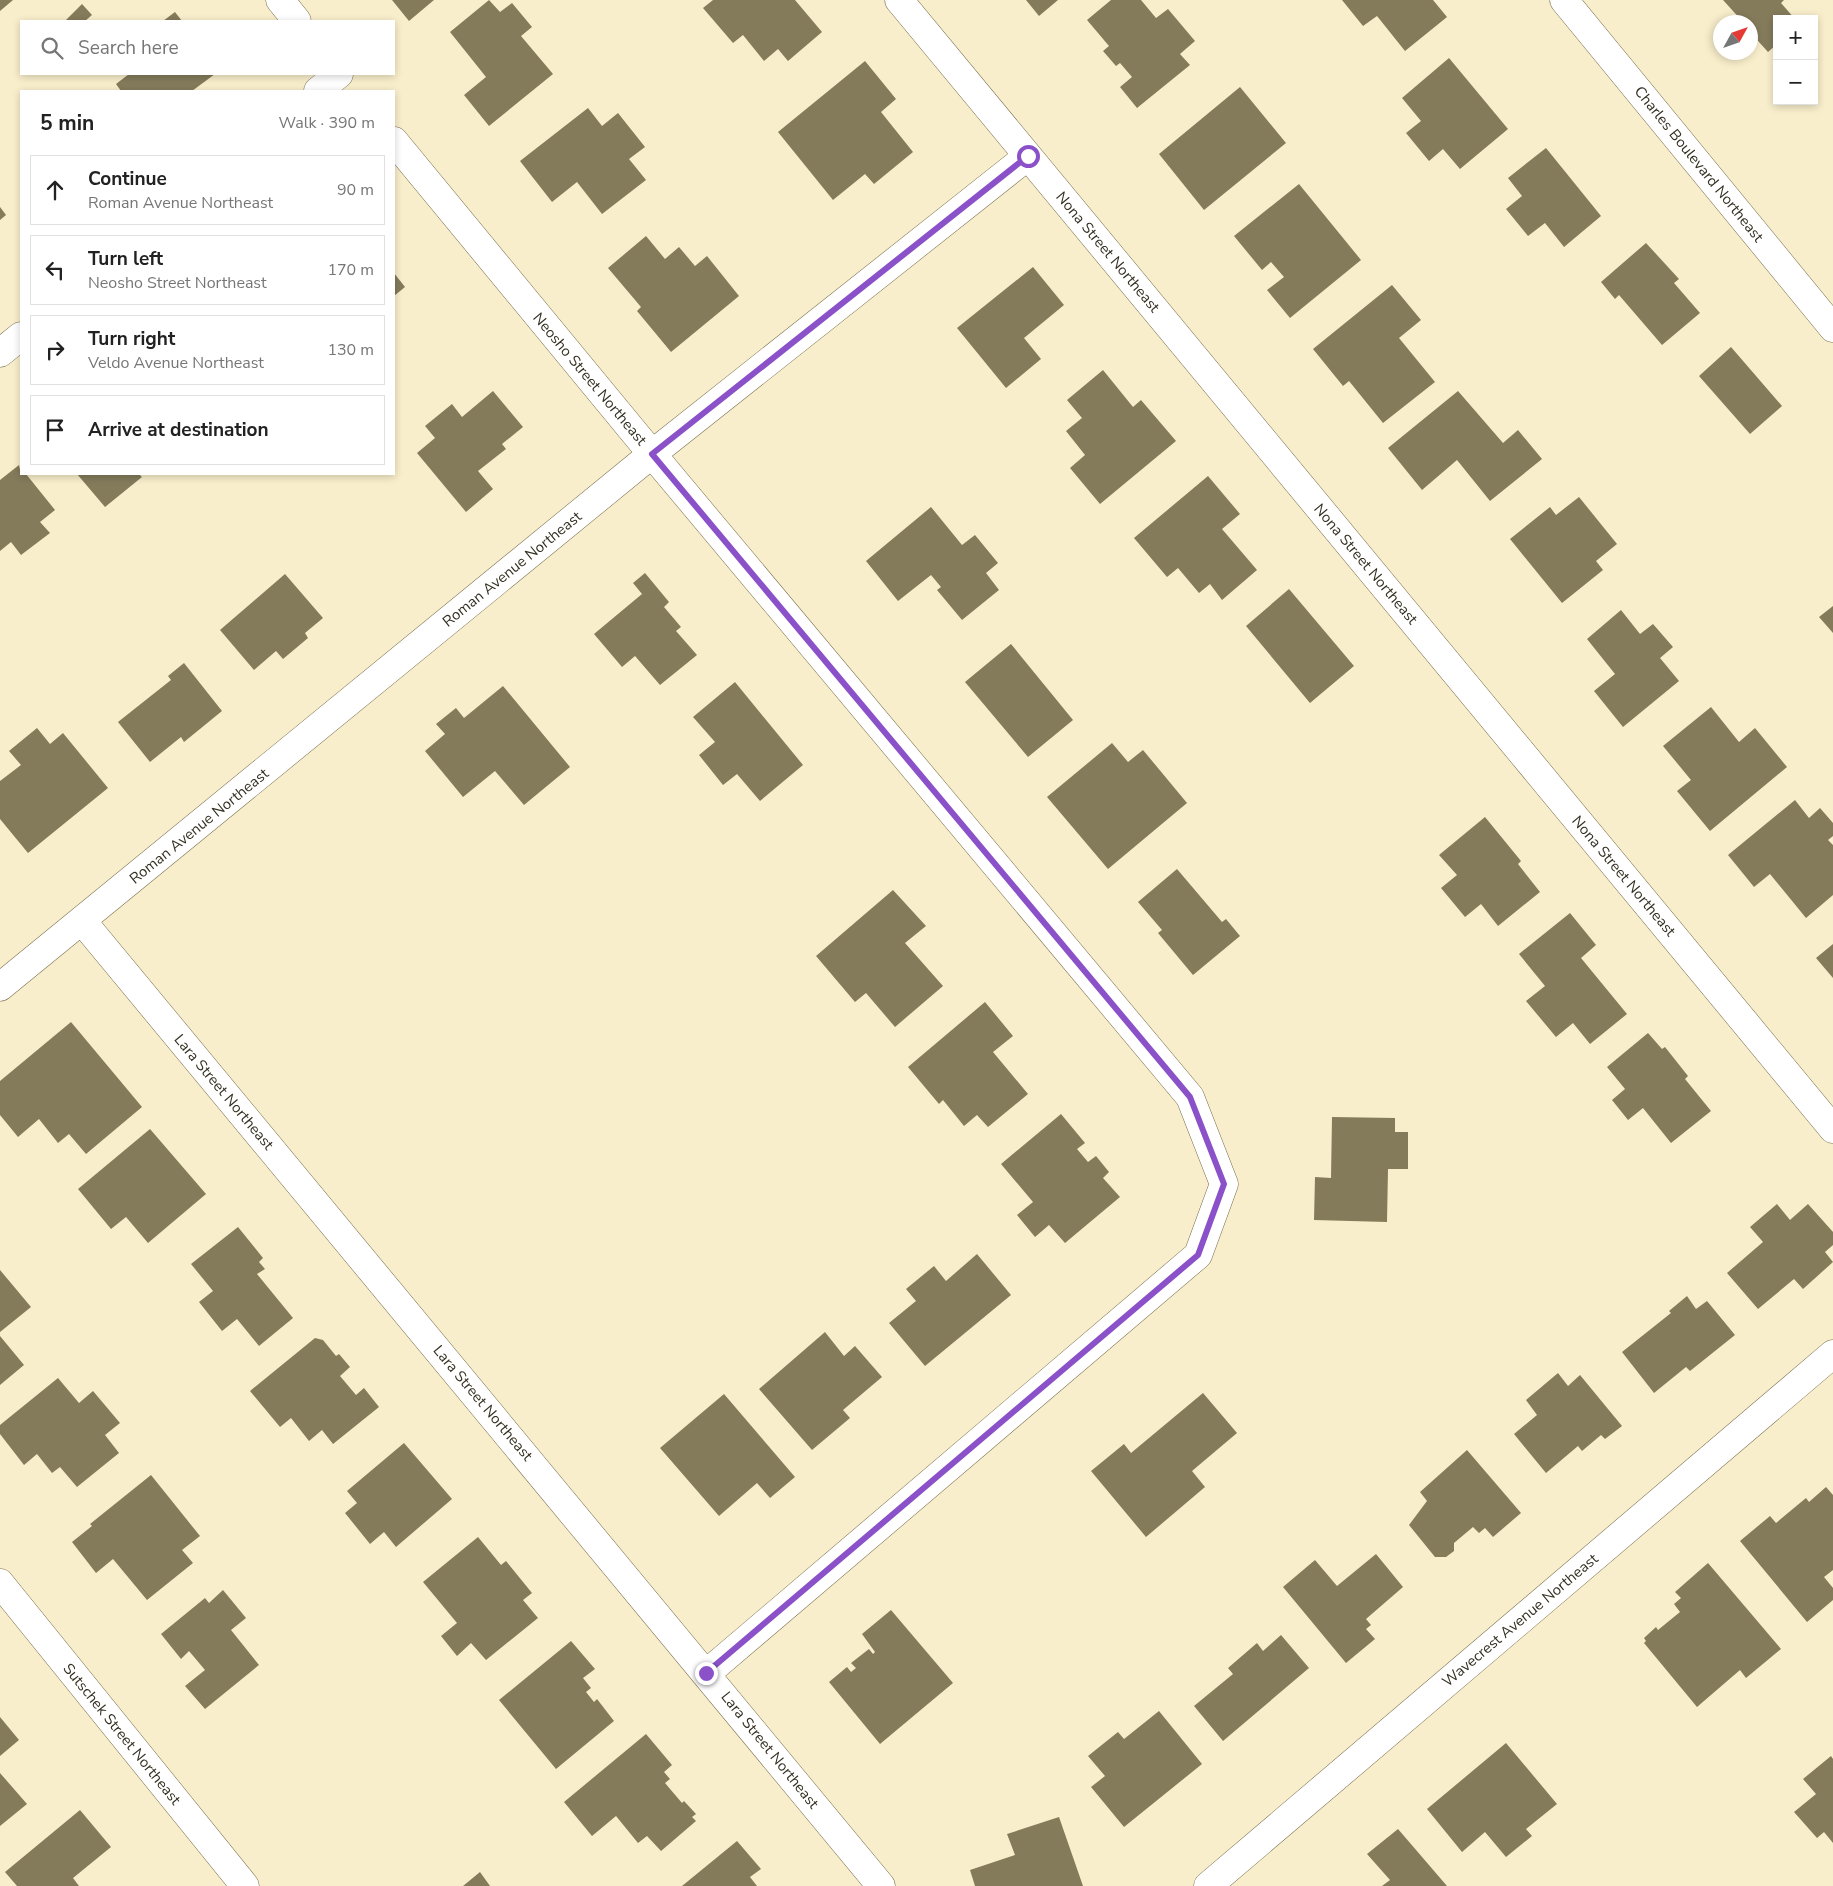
<!DOCTYPE html>
<meta charset="utf-8">
<style>
body{margin:0;font-family:"Nunito Sans",sans-serif;background:#f6f6f6;color:#222}
.controls{position:absolute;right:15px;top:15px;display:grid;overflow:hidden;border-radius:0px;box-shadow:0 2px 8px #0003}
.controls button{width:45px;height:45px;display:grid;place-items:center;padding:0;border:0;border-bottom:1px solid #e0e0e0;background:#fff;color:#222;font:25px sans-serif}
.compass{position:absolute;left:1713px;top:15px;width:45px;height:45px;border-radius:50%;background:#fff;box-shadow:0 2px 8px #0003;rotate:50deg}
.stop{position:absolute;width:15px;height:15px;margin:-11px;border:4px solid #8b51c8;border-radius:50%;background:#fff}
.stop.end{background:#8b51c8;border-color:#fff;box-shadow:0 1px 5px #0008}
.list{margin:0;padding:0;list-style:none}
h2{display:flex;justify-content:space-between;align-items:center;height:65px;margin:0;padding:0 20px;font-size:21px}
h2 small{font-size:16px;font-weight:400;color:#767676}
.list li{display:grid;grid-template-columns:32px 1fr auto;gap:15px;align-items:center;box-sizing:border-box;height:70px;margin:0 10px 10px;padding:0 10px;border:1px solid #e0e0e0;border-radius:0px}
.list b{display:block;font-size:19px;white-space:nowrap}
.list p{margin:0;font-size:16px;white-space:nowrap;color:#767676}
.list em{font-size:16px;font-style:normal;color:#767676}
.icon{flex:none;width:28px;height:28px;fill:none;stroke:currentColor;stroke-width:2;stroke-linecap:round;stroke-linejoin:round}
.map{position:relative;flex:none;width:1833px;height:1886px;overflow:hidden}
.search{position:absolute;background:#fff;box-shadow:0 2px 8px #0003;left:20px;top:20px;width:375px;height:55px;display:flex;align-items:center;gap:12px;box-sizing:border-box;padding:0 18px;border-radius:0px;color:#767676;font-size:19px}
.panel{position:absolute;background:#fff;box-shadow:0 2px 8px #0003;left:20px;top:90px;width:375px;height:385px;border-radius:0px}
.map>svg:first-child{display:block}
.building{fill:#847b5b}
.lines{fill:none;stroke-linecap:round;stroke-linejoin:round}
.street-casing{stroke:#797050;stroke-width:29}
.street{stroke:#fff;stroke-width:28}
.route{stroke:#8b51c8;stroke-width:6}
.labels{text-anchor:middle;stroke-width:5;stroke-linejoin:round;paint-order:stroke}
.street-label{font-size:15px;fill:#343022;stroke:#fff}
</style>
<div class="map">
<svg width="1833" height="1886" viewBox="0 0 1833 1886">
<rect width="100%" height="100%" fill="#f8eecb"/>
<path class="building" d="M 0,0 L 13,0 L 0,11 Z
M 392,0 L 434,0 L 409,21 Z
M 489,0 L 500,12 L 512,3 L 532,27 L 521,36 L 553,74 L 489,126 L 464,95 L 486,77 L 450,32 Z
M 713,0 L 795,0 L 822,32 L 788,61 L 778,49 L 764,61 L 743,35 L 733,43 L 703,8 Z
M 1026,0 L 1058,0 L 1039,16 Z
M 1111,0 L 1141,0 L 1156,18 L 1168,9 L 1195,41 L 1180,54 L 1190,65 L 1137,108 L 1120,87 L 1132,77 L 1120,63 L 1116,66 L 1103,51 L 1109,46 L 1087,20 Z
M 1342,0 L 1433,0 L 1447,17 L 1405,51 L 1377,16 L 1363,26 Z
M 1723,0 L 1784,0 L 1781,3 L 1795,19 L 1777,19 L 1777,44 L 1768,52 L 1750,32 L 1750,22 L 1743,22 Z
M 82,4 L 92,15 L 85,21 L 65,21 Z
M 175,12 L 182,21 L 163,21 Z
M 1449,58 L 1508,129 L 1460,169 L 1443,149 L 1429,161 L 1406,133 L 1421,121 L 1402,98 Z
M 865,61 L 896,99 L 881,112 L 913,152 L 874,184 L 865,174 L 833,200 L 778,132 Z
M 129,74 L 215,74 L 192,91 L 121,91 L 116,84 Z
M 1240,87 L 1286,143 L 1204,210 L 1159,154 Z
M 588,108 L 602,126 L 618,113 L 645,147 L 629,159 L 646,180 L 602,214 L 577,182 L 552,202 L 520,161 Z
M 1546,148 L 1601,216 L 1564,247 L 1545,223 L 1528,236 L 1506,209 L 1522,196 L 1508,178 Z
M 1299,184 L 1361,260 L 1290,318 L 1267,290 L 1284,277 L 1271,262 L 1262,270 L 1234,236 Z
M 0,207 L 6,215 L 0,220 Z
M 646,236 L 665,259 L 679,247 L 695,266 L 707,256 L 739,296 L 671,352 L 637,311 L 641,307 L 608,268 Z
M 1646,243 L 1679,279 L 1674,283 L 1700,313 L 1662,345 L 1619,295 L 1615,299 L 1601,282 Z
M 1033,267 L 1064,305 L 1024,338 L 1041,359 L 1006,388 L 957,328 Z
M 394,273 L 405,287 L 394,296 Z
M 1392,285 L 1421,320 L 1399,338 L 1435,382 L 1383,423 L 1349,381 L 1343,386 L 1313,349 Z
M 1731,347 L 1782,406 L 1750,434 L 1699,376 Z
M 1103,370 L 1133,407 L 1141,400 L 1176,441 L 1100,504 L 1070,468 L 1085,455 L 1066,431 L 1082,418 L 1067,400 Z
M 493,391 L 523,427 L 502,444 L 506,449 L 478,471 L 493,489 L 466,512 L 417,453 L 435,438 L 425,426 L 452,404 L 462,417 Z
M 1458,391 L 1503,443 L 1518,430 L 1542,459 L 1490,501 L 1457,460 L 1422,490 L 1388,448 Z
M 19,465 L 21,474 L 26,474 L 55,510 L 40,522 L 50,533 L 21,555 L 11,542 L 0,551 L 0,480 Z
M 77,474 L 139,474 L 142,477 L 105,507 Z
M 1208,476 L 1240,514 L 1222,529 L 1257,570 L 1222,600 L 1210,584 L 1199,593 L 1178,568 L 1167,577 L 1134,538 Z
M 1579,497 L 1617,544 L 1596,561 L 1603,570 L 1562,603 L 1510,539 L 1550,507 L 1556,515 Z
M 931,507 L 962,545 L 975,535 L 998,563 L 986,573 L 999,590 L 962,620 L 937,590 L 941,587 L 931,575 L 898,601 L 866,561 Z
M 645,573 L 669,602 L 664,607 L 681,627 L 676,631 L 697,655 L 660,685 L 635,656 L 622,667 L 594,634 L 642,594 L 633,583 Z
M 285,574 L 323,618 L 305,633 L 308,638 L 283,659 L 276,651 L 254,670 L 220,630 Z
M 1289,589 L 1354,666 L 1310,703 L 1246,626 Z
M 1833,606 L 1833,633 L 1819,617 Z
M 1621,610 L 1640,634 L 1653,624 L 1673,647 L 1660,658 L 1679,681 L 1623,727 L 1594,691 L 1615,674 L 1587,639 Z
M 1011,644 L 1073,720 L 1028,757 L 965,682 Z
M 184,663 L 222,711 L 184,742 L 181,737 L 150,762 L 118,722 L 171,680 L 168,676 Z
M 735,682 L 803,765 L 760,801 L 737,774 L 723,785 L 699,755 L 715,742 L 693,717 Z
M 503,686 L 570,767 L 524,805 L 495,771 L 463,797 L 425,751 L 445,734 L 436,724 L 456,708 L 464,718 Z
M 1711,707 L 1739,742 L 1755,728 L 1787,767 L 1710,831 L 1677,791 L 1691,780 L 1663,746 Z
M 37,728 L 50,744 L 63,733 L 108,788 L 28,853 L 0,819 L 0,781 L 21,765 L 9,751 Z
M 1112,743 L 1128,762 L 1143,750 L 1187,803 L 1108,869 L 1047,797 Z
M 1795,800 L 1809,818 L 1820,808 L 1833,823 L 1833,836 L 1828,840 L 1833,845 L 1833,895 L 1806,918 L 1770,874 L 1754,887 L 1728,855 Z
M 1485,817 L 1521,861 L 1518,864 L 1540,892 L 1498,926 L 1481,904 L 1465,917 L 1441,888 L 1457,875 L 1439,855 Z
M 1177,869 L 1222,922 L 1226,919 L 1240,936 L 1193,975 L 1158,933 L 1162,930 L 1138,902 Z
M 893,890 L 926,926 L 905,943 L 943,986 L 895,1027 L 866,993 L 855,1002 L 816,956 Z
M 1570,913 L 1596,945 L 1581,958 L 1627,1014 L 1590,1044 L 1573,1023 L 1556,1037 L 1526,1001 L 1545,986 L 1519,954 Z
M 1833,944 L 1833,978 L 1816,958 Z
M 985,1002 L 1013,1036 L 993,1052 L 1028,1094 L 988,1127 L 977,1115 L 964,1126 L 943,1100 L 939,1104 L 908,1067 Z
M 71,1022 L 142,1107 L 86,1154 L 69,1134 L 58,1143 L 39,1119 L 18,1137 L 0,1115 L 0,1081 Z
M 1648,1033 L 1662,1049 L 1665,1047 L 1688,1076 L 1685,1079 L 1711,1111 L 1671,1143 L 1643,1108 L 1628,1120 L 1612,1100 L 1625,1089 L 1607,1067 Z
M 1061,1114 L 1085,1143 L 1077,1149 L 1088,1162 L 1096,1156 L 1109,1172 L 1103,1178 L 1120,1197 L 1065,1243 L 1049,1225 L 1035,1237 L 1017,1215 L 1033,1202 L 1001,1164 Z
M 1332,1117 L 1395,1118 L 1395,1132 L 1408,1132 L 1408,1169 L 1388,1169 L 1387,1222 L 1314,1220 L 1315,1177 L 1331,1178 Z
M 150,1129 L 206,1194 L 148,1243 L 126,1217 L 111,1229 L 78,1189 Z
M 1777,1204 L 1790,1220 L 1808,1204 L 1833,1232 L 1833,1245 L 1825,1252 L 1833,1262 L 1803,1289 L 1794,1279 L 1758,1309 L 1727,1273 L 1763,1242 L 1750,1227 Z
M 238,1227 L 263,1258 L 259,1262 L 265,1269 L 257,1274 L 293,1318 L 259,1346 L 237,1319 L 222,1331 L 199,1302 L 213,1291 L 191,1264 Z
M 977,1254 L 1011,1295 L 925,1366 L 889,1323 L 916,1301 L 906,1289 L 934,1266 L 946,1281 Z
M 0,1270 L 31,1307 L 0,1332 Z
M 1687,1296 L 1696,1309 L 1707,1301 L 1735,1335 L 1690,1371 L 1686,1367 L 1654,1393 L 1622,1352 L 1671,1313 L 1669,1311 Z
M 825,1332 L 844,1356 L 855,1346 L 882,1377 L 843,1410 L 850,1418 L 812,1450 L 759,1389 Z
M 0,1336 L 24,1365 L 0,1385 Z
M 315,1338 L 323,1340 L 336,1356 L 339,1354 L 350,1367 L 340,1376 L 356,1395 L 364,1388 L 379,1407 L 333,1444 L 322,1430 L 309,1441 L 291,1418 L 280,1427 L 250,1391 Z
M 1558,1373 L 1568,1386 L 1580,1375 L 1622,1426 L 1605,1439 L 1601,1435 L 1582,1451 L 1578,1446 L 1546,1473 L 1514,1434 L 1537,1415 L 1526,1400 Z
M 58,1378 L 79,1403 L 93,1391 L 120,1423 L 105,1435 L 119,1453 L 77,1487 L 60,1467 L 52,1473 L 37,1454 L 24,1465 L 0,1434 L 0,1425 Z
M 1203,1393 L 1237,1433 L 1192,1471 L 1205,1487 L 1146,1537 L 1091,1471 L 1124,1444 L 1131,1453 Z
M 724,1394 L 795,1477 L 770,1498 L 757,1483 L 719,1516 L 660,1448 Z
M 404,1443 L 452,1499 L 396,1547 L 384,1532 L 370,1544 L 345,1513 L 357,1503 L 347,1491 Z
M 1467,1450 L 1521,1513 L 1493,1537 L 1485,1528 L 1479,1533 L 1473,1527 L 1454,1543 L 1454,1551 L 1446,1557 L 1435,1557 L 1409,1525 L 1427,1501 L 1420,1492 Z
M 151,1475 L 200,1536 L 182,1550 L 193,1563 L 147,1600 L 113,1559 L 96,1573 L 72,1542 L 92,1526 L 90,1524 Z
M 1826,1487 L 1833,1495 L 1833,1570 L 1824,1577 L 1833,1588 L 1833,1600 L 1807,1622 L 1740,1541 L 1770,1516 L 1776,1523 L 1806,1498 L 1809,1502 Z
M 478,1537 L 501,1565 L 506,1561 L 532,1593 L 523,1600 L 538,1618 L 486,1660 L 471,1643 L 457,1656 L 441,1636 L 457,1623 L 423,1582 Z
M 1376,1554 L 1403,1587 L 1366,1619 L 1371,1625 L 1366,1629 L 1375,1639 L 1346,1663 L 1283,1587 L 1315,1560 L 1337,1586 Z
M 1708,1563 L 1781,1649 L 1746,1678 L 1740,1670 L 1697,1707 L 1644,1643 L 1646,1641 L 1644,1638 L 1656,1627 L 1658,1630 L 1680,1612 L 1674,1604 L 1681,1598 L 1675,1592 Z
M 223,1590 L 246,1618 L 231,1630 L 259,1665 L 205,1709 L 185,1686 L 205,1670 L 189,1651 L 181,1659 L 161,1634 L 205,1598 L 209,1603 Z
M 891,1610 L 953,1683 L 880,1744 L 829,1682 L 847,1667 L 851,1672 L 856,1668 L 851,1663 L 869,1649 L 873,1654 L 875,1652 L 862,1634 Z
M 1281,1635 L 1309,1668 L 1223,1741 L 1194,1706 L 1233,1674 L 1228,1668 L 1257,1643 L 1263,1651 Z
M 571,1641 L 595,1669 L 583,1678 L 591,1688 L 586,1692 L 594,1702 L 597,1699 L 614,1721 L 556,1769 L 499,1700 Z
M 1159,1711 L 1202,1764 L 1124,1827 L 1091,1787 L 1105,1776 L 1088,1756 L 1118,1732 L 1124,1739 Z
M 0,1717 L 19,1740 L 0,1756 Z
M 646,1734 L 672,1765 L 664,1772 L 670,1779 L 665,1783 L 682,1803 L 684,1801 L 696,1814 L 692,1817 L 696,1821 L 661,1851 L 647,1836 L 638,1843 L 616,1816 L 592,1836 L 564,1802 Z
M 1506,1743 L 1557,1804 L 1526,1829 L 1532,1836 L 1506,1857 L 1485,1832 L 1462,1852 L 1427,1809 Z
M 1831,1756 L 1833,1759 L 1833,1843 L 1824,1832 L 1817,1838 L 1794,1812 L 1816,1794 L 1803,1779 Z
M 0,1773 L 27,1804 L 0,1826 Z
M 80,1810 L 111,1847 L 73,1878 L 79,1886 L 17,1886 L 5,1872 Z
M 1059,1817 L 1083,1886 L 975,1886 L 970,1870 L 1015,1855 L 1007,1834 Z
M 1398,1829 L 1447,1886 L 1382,1886 L 1390,1880 L 1367,1854 Z
M 737,1841 L 761,1869 L 750,1877 L 757,1886 L 682,1886 Z
M 480,1872 L 490,1886 L 463,1886 Z"/>
<g class="lines">
<g class="street-casing">
<path id="street" d="M 280,0 L 297,21
M 899,0 L 1833,1129
M 1564,0 L 1833,328
M 318,91 L 339,74
M 394,141 L 652,454 L 1190,1097 L 1224,1184 L 1198,1255 L 707,1673
M 0,353 L 21,336
M 83,922 L 881,1886
M 0,987 L 652,454 L 1028,156
M 0,1583 L 245,1886
M 1208,1886 L 1833,1354"/>
</g>
<use href="#street" class="street"/>
</g>
<g class="lines">
<path class="route" d="M 706,1673 L 1198,1255 L 1224,1184 L 1190,1097 L 652,454 L 1028,156"/>
</g>
<g class="labels">
<g class="street-label">
<text transform="translate(1699 164) rotate(51)" y="5">Charles Boulevard Northeast</text>
<text transform="translate(1108 252) rotate(50)" y="5">Nona Street Northeast</text>
<text transform="translate(590 379) rotate(50)" y="5">Neosho Street Northeast</text>
<text transform="translate(1366 564) rotate(50)" y="5">Nona Street Northeast</text>
<text transform="translate(512 569) rotate(-39)" y="5">Roman Avenue Northeast</text>
<text transform="translate(199 826) rotate(-39)" y="5">Roman Avenue Northeast</text>
<text transform="translate(1624 876) rotate(50)" y="5">Nona Street Northeast</text>
<text transform="translate(224 1092) rotate(50)" y="5">Lara Street Northeast</text>
<text transform="translate(483 1403) rotate(50)" y="5">Lara Street Northeast</text>
<text transform="translate(1520 1620) rotate(-40)" y="5">Wavecrest Avenue Northeast</text>
<text transform="translate(122 1734) rotate(51)" y="5">Sutschek Street Northeast</text>
<text transform="translate(770 1750) rotate(51)" y="5">Lara Street Northeast</text>
</g>
</g>
</svg>
<div class="controls">
<button>+</button>
<button>−</button>
</div>
<svg class="compass" viewBox="-18 -18 36 36"><path d="M0-13l5 13h-10z" fill="#e53935"/><path d="M0 13l5-13h-10z" fill="#767676"/></svg>
<div class="stop" style="left:1028px;top:156px"></div>
<div class="stop end" style="left:706px;top:1673px"></div>
<div class="search"><svg class="icon" aria-label="search" viewBox="0 0 24 24"><circle cx="10" cy="10" r="6"/><path d="M15 15l6 6"/></svg>Search here</div>
<section class="panel">
<h2>5 min<small>Walk · 390 m</small></h2>
<ul class="list">
<li><svg class="icon" aria-label="ahead" viewBox="0 0 24 24"><path d="M12 20V5M6 11l6-6 6 6"/></svg><div><b>Continue</b><p>Roman Avenue Northeast</p></div><em>90 m</em></li>
<li><svg class="icon" aria-label="left" viewBox="0 0 24 24"><path d="M17 20v-9H6M10 6l-5 5 5 5"/></svg><div><b>Turn left</b><p>Neosho Street Northeast</p></div><em>170 m</em></li>
<li><svg class="icon" aria-label="right" viewBox="0 0 24 24"><path d="M7 20v-9h11M14 6l5 5-5 5"/></svg><div><b>Turn right</b><p>Veldo Avenue Northeast</p></div><em>130 m</em></li>
<li><svg class="icon" aria-label="arrive" viewBox="0 0 24 24"><path d="M6 21V4h12l-3 4 3 4H6"/></svg><div><b>Arrive at destination</b></div></li>
</ul>
</section>
</div>
